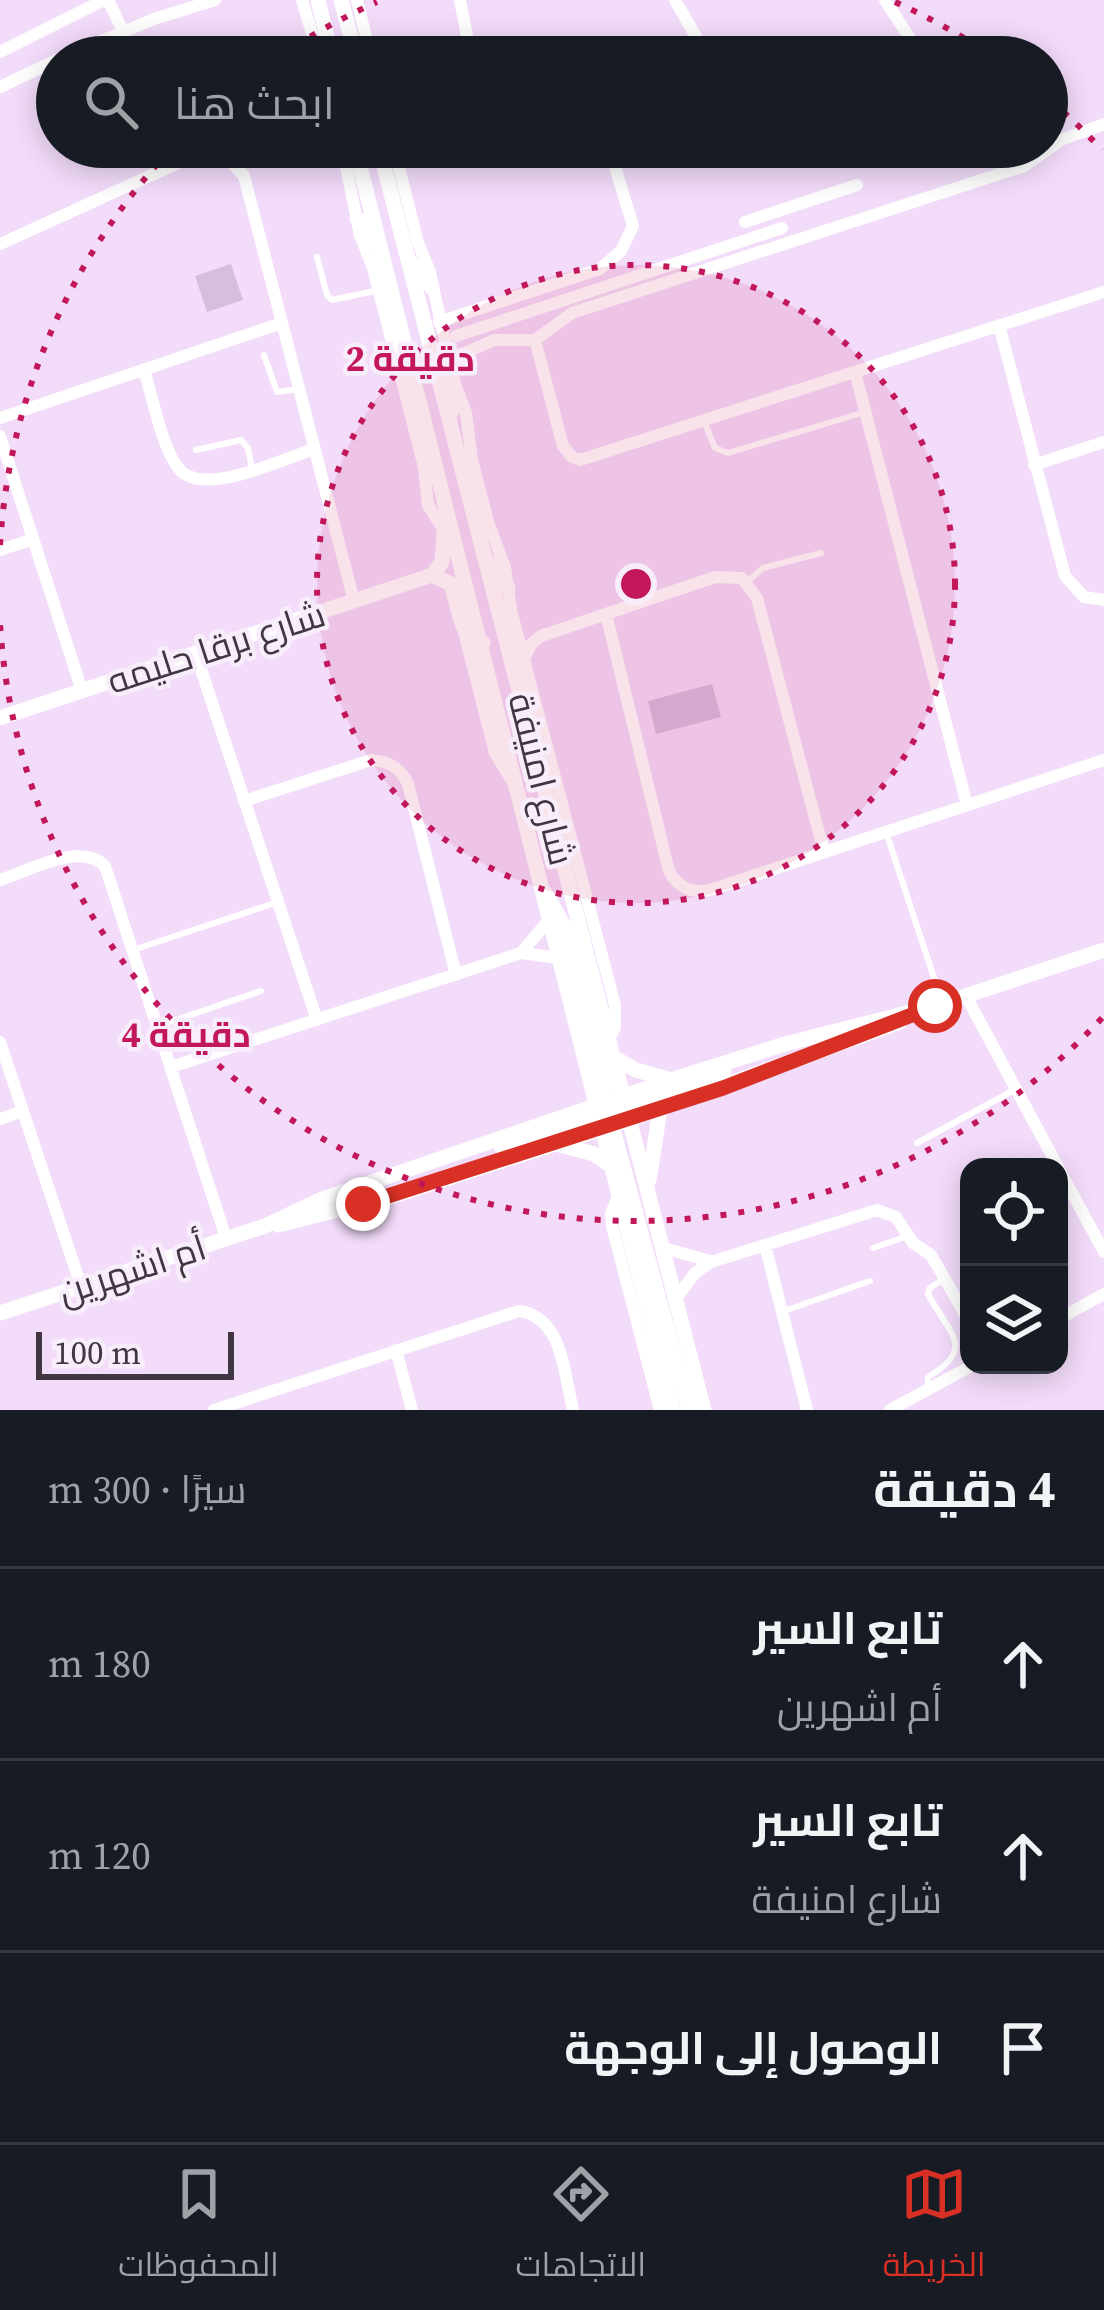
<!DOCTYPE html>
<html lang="ar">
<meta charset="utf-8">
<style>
body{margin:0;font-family:"Source Serif 4",Cairo,serif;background:#242831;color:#f1f3f6;direction:rtl}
.controls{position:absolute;right:36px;bottom:36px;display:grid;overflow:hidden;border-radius:24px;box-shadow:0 6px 30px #0003}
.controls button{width:108px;height:108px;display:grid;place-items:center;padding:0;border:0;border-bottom:3px solid #363941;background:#171b24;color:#f1f3f6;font:60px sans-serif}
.scale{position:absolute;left:36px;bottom:30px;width:198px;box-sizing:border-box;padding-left:12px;border:6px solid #403743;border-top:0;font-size:33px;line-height:42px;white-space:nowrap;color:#403743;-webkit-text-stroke:9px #f8eefb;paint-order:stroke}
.stop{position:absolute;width:36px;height:36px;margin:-27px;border:9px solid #d93025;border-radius:50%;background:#fff}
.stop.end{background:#d93025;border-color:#fff;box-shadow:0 3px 12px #0008}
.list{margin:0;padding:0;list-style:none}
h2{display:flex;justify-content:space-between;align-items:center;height:156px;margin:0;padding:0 48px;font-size:51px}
h2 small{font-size:39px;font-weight:400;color:#9ea1a6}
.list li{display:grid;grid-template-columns:78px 1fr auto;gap:36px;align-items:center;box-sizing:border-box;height:192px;padding:0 48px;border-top:3px solid #363941}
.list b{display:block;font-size:45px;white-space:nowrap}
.list p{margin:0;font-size:39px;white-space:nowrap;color:#9ea1a6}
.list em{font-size:39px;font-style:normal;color:#9ea1a6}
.icon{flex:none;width:66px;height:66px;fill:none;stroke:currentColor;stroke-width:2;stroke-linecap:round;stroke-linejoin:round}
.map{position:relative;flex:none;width:1104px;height:1410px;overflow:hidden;direction:ltr}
.search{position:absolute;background:#171b24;box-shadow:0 6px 30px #0003;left:36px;right:36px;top:36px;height:132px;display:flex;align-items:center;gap:30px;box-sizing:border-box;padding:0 42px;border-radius:66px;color:#9ea1a6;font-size:45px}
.sheet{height:732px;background:#171b24}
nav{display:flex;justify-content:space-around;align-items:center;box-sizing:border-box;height:168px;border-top:3px solid #363941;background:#171b24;font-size:33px;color:#9ea1a6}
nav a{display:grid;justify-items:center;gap:6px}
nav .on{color:#d93025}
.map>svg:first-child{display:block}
.building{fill:#d5bfdd}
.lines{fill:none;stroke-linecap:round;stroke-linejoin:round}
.service{stroke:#fff;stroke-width:6}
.minor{stroke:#fff;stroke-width:12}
.tertiary{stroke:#fff;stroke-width:15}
.route{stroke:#d93025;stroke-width:15}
.ring{fill:none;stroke:#c2185b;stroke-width:6;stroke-dasharray:6 12}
.labels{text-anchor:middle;stroke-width:9;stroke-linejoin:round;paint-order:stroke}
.street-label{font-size:36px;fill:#403743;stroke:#f8eefb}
.centre{fill:#c2185b;stroke:#f8eefb;stroke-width:6}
.ring-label{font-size:36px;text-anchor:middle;font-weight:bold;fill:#c2185b;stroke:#f8eefb;stroke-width:9;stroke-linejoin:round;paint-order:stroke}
</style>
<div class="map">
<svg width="1104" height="1410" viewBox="0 0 1104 1410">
<rect width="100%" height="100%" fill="#f3dcfa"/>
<path class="building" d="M 231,264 L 243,300 L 207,312 L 195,276 Z
M 712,684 L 721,717 L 656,734 L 648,701 Z"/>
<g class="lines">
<path class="service" d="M 317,257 L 327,295 L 332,300 L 375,291
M 264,355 L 277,392 L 299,389
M 704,421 L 715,448 L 728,453 L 865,412
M 196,450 L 241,440 L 248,448 L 252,469
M 747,582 L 763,568 L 821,553
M 887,835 L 941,999
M 133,950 L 278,902
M 158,1026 L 261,991
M 917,1143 L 1014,1090
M 873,1248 L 908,1236
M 784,1311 L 870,1281
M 928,1387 L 928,1377 C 977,1348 949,1334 928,1294 L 930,1288 L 942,1280"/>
<path class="minor" d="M 108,0 L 123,31
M 302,0 L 319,57
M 357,0 L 371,57
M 460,0 L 471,57
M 675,0 L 698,40 L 699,57
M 885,0 L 922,57
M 0,52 L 104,0
M 63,57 L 154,19 L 215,0
M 0,87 L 57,60
M 342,147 L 360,235 L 373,268 L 424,467 L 428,505 L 443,529
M 394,147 L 418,243 L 430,272 L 453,379 L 466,413 L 472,460 L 489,525 L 505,567 L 511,610 L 615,1005 L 615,1028 L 609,1039
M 745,222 L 857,185
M 0,244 L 187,159 C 212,151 228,155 244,176 L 354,601
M 439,322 L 600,269 L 621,251 L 633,226 L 609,147
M 999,325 L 1065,576 L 1084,597 L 1104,600
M 456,336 L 782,228
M 535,340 L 563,446 L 572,457 L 580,460 L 1104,292
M 449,360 L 494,340 L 535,340 L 572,313 L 1024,166 L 1061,140 L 1104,124
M 144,369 C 152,396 162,448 179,469 C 203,498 283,459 314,449
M 855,372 L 967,805
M 0,418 L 282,323
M 0,436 L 82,691
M 1034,465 L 1104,442
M 0,550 L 33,539
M 606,614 L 669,871 C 678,888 694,895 713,889 L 1104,760
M 462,624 L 495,753 L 512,781
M 196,654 L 317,1020
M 524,660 L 531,644 L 541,636 L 715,577 L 742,578 L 757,598 L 824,852
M 244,801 L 371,760 C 389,761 401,768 408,784 L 456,975
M 0,880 C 29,871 81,841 105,866 L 226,1238
M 522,952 L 548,921
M 966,996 L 1058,1167
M 0,1042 L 81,1286
M 171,1067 L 521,953 L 558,958
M 0,1119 L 23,1111
M 1059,1169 L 1104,1252
M 618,1196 L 611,1214 L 612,1226 L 660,1410
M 765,1245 L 807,1410
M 664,1248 L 710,1261
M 677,1297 L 695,1273 L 711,1262 L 877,1210 L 896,1217 L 913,1243 L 931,1255 L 969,1321
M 1059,1319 L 1104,1294
M 396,1350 L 412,1410
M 214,1410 L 519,1311 C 563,1317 564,1374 573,1410
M 890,1410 L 973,1365"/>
<path class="tertiary" d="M 318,0 L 332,57
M 341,0 L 356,57
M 355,147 L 673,1410
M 379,147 L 704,1410
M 357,218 L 377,245
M 411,262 L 432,288
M 452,411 L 453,379
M 489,562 L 508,588
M 432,575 L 451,584 L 462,624 L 483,643
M 0,718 L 432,575 L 442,562 L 446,510
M 546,894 L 567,931 L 611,1110
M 613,1057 L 636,1070 L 668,1079
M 618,1111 L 697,1084 L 724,1070
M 610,1118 L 689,1410
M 557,1144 L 594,1154 L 610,1165
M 502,1148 L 605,1115
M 649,1180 L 660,1110
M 278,1225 L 393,1196 L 614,1125 L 900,1022
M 0,1313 L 265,1226 L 322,1199 L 671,1080 L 785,1044 L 935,1006 L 1104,950"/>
</g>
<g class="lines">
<path class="route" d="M 363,1204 L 723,1088 L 935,1006"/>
</g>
<circle cx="636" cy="584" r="319" fill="#c2185b" fill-opacity=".12"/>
<g class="ring">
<circle cx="636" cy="584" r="319"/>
<path d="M1102 1018A637 637 0 0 1 0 623M0 545A637 637 0 0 1 170 150M280 56A637 637 0 0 1 377 2M895 2A637 637 0 0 1 992 56M1050 100A637 637 0 0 1 1102 150"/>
</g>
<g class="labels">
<g class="street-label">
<text transform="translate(216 647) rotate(-18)" y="13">شارع برقا حليمه</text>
<text transform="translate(542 779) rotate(76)" y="13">شارع امنيفة</text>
<text transform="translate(132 1269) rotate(-18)" y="13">أم اشهرين</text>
</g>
</g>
<circle cx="636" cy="584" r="18" class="centre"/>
<g class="ring-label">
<text x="410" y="371">2 دقيقة</text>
<text x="186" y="1047">4 دقيقة</text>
</g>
</svg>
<div class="controls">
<button><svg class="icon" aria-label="locate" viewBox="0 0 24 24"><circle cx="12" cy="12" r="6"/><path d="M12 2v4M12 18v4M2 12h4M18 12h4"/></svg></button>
<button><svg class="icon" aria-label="layers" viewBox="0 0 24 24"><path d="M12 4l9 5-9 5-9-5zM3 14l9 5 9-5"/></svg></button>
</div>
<div class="scale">100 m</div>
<div class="stop" style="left:935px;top:1006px"></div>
<div class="stop end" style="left:363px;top:1204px"></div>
<div class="search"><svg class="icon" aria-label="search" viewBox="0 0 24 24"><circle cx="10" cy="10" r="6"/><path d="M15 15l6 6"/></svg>ابحث هنا</div>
</div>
<section class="sheet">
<h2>4 دقيقة<small>سيرًا · 300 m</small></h2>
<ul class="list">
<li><svg class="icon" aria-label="ahead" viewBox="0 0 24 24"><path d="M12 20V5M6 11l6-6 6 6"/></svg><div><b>تابع السير</b><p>أم اشهرين</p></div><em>180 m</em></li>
<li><svg class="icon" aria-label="ahead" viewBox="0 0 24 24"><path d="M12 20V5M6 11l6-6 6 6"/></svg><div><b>تابع السير</b><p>شارع امنيفة</p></div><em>120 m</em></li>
<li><svg class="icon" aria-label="arrive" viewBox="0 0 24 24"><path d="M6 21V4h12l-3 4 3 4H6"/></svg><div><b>الوصول إلى الوجهة</b></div></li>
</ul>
</section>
<nav>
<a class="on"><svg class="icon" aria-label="map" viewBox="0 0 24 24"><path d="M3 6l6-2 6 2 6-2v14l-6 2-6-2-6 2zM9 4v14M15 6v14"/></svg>الخريطة</a>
<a><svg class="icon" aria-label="directions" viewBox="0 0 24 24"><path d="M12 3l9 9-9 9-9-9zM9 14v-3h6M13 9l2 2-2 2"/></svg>الاتجاهات</a>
<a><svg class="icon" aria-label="saved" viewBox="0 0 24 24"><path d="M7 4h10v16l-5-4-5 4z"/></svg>المحفوظات</a>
</nav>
